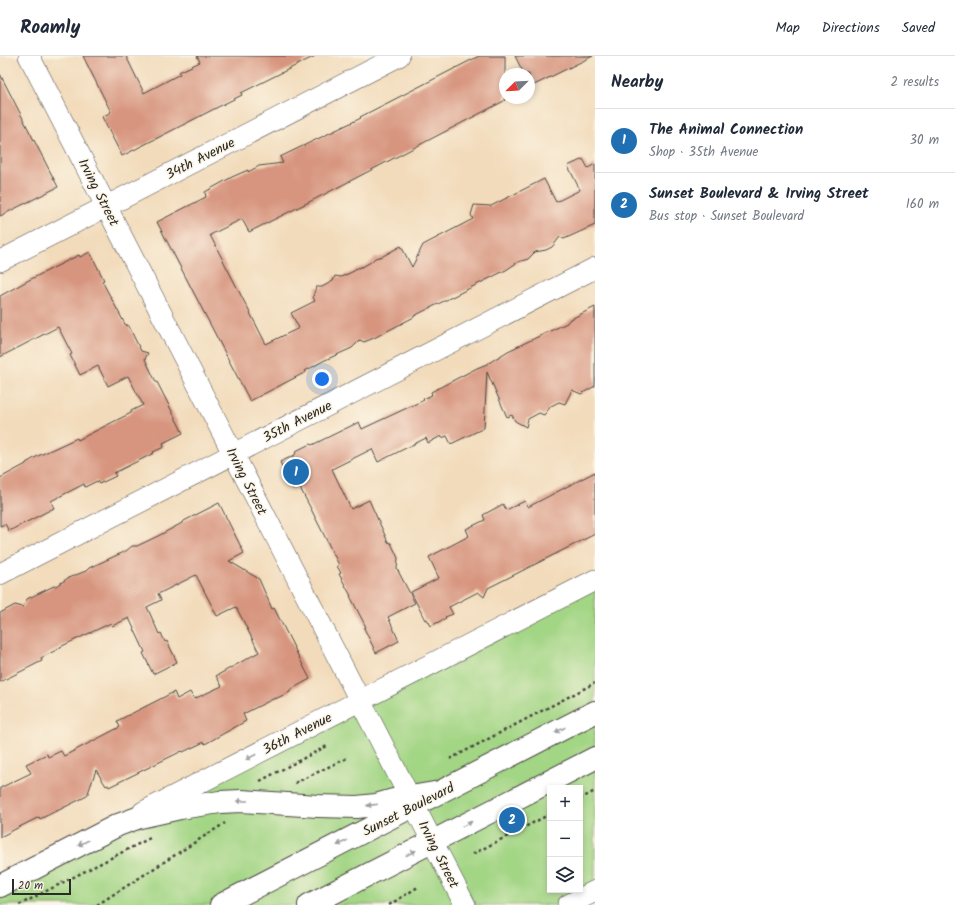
<!DOCTYPE html>
<meta charset="utf-8">
<style>
body{margin:0;font-family:Kalam,sans-serif;background:#f2f2f3;color:#1f2937}
.controls{position:absolute;right:12px;bottom:12px;display:grid;overflow:hidden;border-radius:0px;box-shadow:0 2px 6px #0003}
.controls button{width:36px;height:36px;display:grid;place-items:center;padding:0;border:0;border-bottom:1px solid #e0e1e3;background:#fff;color:#1f2937;font:20px sans-serif}
.compass{position:absolute;left:499px;top:12px;width:36px;height:36px;border-radius:50%;background:#fff;box-shadow:0 2px 6px #0003;rotate:246deg}
.scale{position:absolute;left:12px;bottom:10px;width:59px;box-sizing:border-box;padding-left:4px;border:2px solid #2b2b2b;border-top:0;font-size:11px;line-height:14px;white-space:nowrap;color:#2b2b2b;-webkit-text-stroke:3px #fcf5e5;paint-order:stroke}
.you{position:absolute;left:322px;top:323px;width:14px;height:14px;margin:-10px;border:3px solid #fff;border-radius:50%;background:#1a73e8;box-shadow:0 0 0 6px #1a73e833}
.badge{display:grid;place-items:center;width:26px;height:26px;border-radius:50%;background:#1f6fb2;color:#fff;font-size:13px;font-weight:700}
.pin{position:absolute;translate:-50% -50%;border:2px solid #fff;box-shadow:0 1px 4px #0006}
.list{margin:0;padding:0;list-style:none}
h2{display:flex;justify-content:space-between;align-items:center;height:52px;margin:0;padding:0 16px;font-size:17px}
h2 small{font-size:13px;font-weight:400;color:#747a83}
.list li{display:grid;grid-template-columns:26px 1fr auto;gap:12px;align-items:center;box-sizing:border-box;height:64px;padding:0 16px;border-top:1px solid #e0e1e3}
.list b{display:block;font-size:15px;white-space:nowrap}
.list p{margin:0;font-size:13px;white-space:nowrap;color:#747a83}
.list em{font-size:13px;font-style:normal;color:#747a83}
.icon{flex:none;width:22px;height:22px;fill:none;stroke:currentColor;stroke-width:2;stroke-linecap:round;stroke-linejoin:round}
.map{position:relative;flex:none;width:595px;height:849px;overflow:hidden}
header{display:flex;align-items:center;gap:24px;box-sizing:border-box;height:56px;padding:0 20px;background:#fff;border-bottom:1px solid #e0e1e3}
header strong{font-size:19px}
nav{display:flex;gap:22px;margin-inline-start:auto;font-size:14px}
main{display:flex}
aside{flex:1;background:#fff}
.map>svg:first-child{display:block}
.green{fill:#a2d584;stroke:#668058;fill-rule:evenodd}
.building{fill:#d7957f}
.lines{fill:none;stroke-linecap:round;stroke-linejoin:round}
.street-casing{stroke:#494541;stroke-width:22}
.secondary-casing{stroke:#494541;stroke-width:24}
.path{stroke:#494541;stroke-width:2.5;stroke-dasharray:3 3;stroke-linecap:butt}
.street{stroke:#fff;stroke-width:21}
.secondary{stroke:#fff;stroke-width:22}
.oneway{fill:#a0a0a0}
.labels{text-anchor:middle;stroke-width:3;stroke-linejoin:round;paint-order:stroke}
.street-label{font-size:14px;fill:#2b2b2b;stroke:#fcf5e5}
</style>
<header>
<strong>Roamly</strong>
<nav><a>Map</a><a>Directions</a><a>Saved</a></nav>
</header>
<main>
<div class="map">
<svg width="595" height="849" viewBox="0 0 595 849">
<rect width="100%" height="100%" fill="#fcf5e5"/>
<filter id="ink" filterUnits="userSpaceOnUse"><feTurbulence type="fractalNoise" baseFrequency=".025" numOctaves="2"/><feDisplacementMap in="SourceGraphic" scale="8" xChannelSelector="R" yChannelSelector="G"/><feConvolveMatrix kernelMatrix="1 2 1 2 8 2 1 2 1" color-interpolation-filters="sRGB"/></filter>
<filter id="wash" filterUnits="userSpaceOnUse"><feTurbulence type="fractalNoise" baseFrequency=".012" numOctaves="4" result="noise"/><feDisplacementMap in="SourceGraphic" scale="16" xChannelSelector="R" yChannelSelector="G"/><feGaussianBlur stdDeviation="0.9" result="paint"/><feColorMatrix in="noise" values="0 0 0 0 0 0 0 0 0 0 0 0 0 0 0 0 0 1.4 0 .05"/><feComposite in="paint" operator="in"/></filter>
<g filter="url(#wash)">
<rect width="100%" height="100%" fill="#f2dbbb"/>
<path class="green" d="M 595,524 L 595,835 L 568,849 L 0,849 L 0,830 ZM 550,732 L 580,732 L 580,834 L 550,834 Z"/>
<g id="blocks">
<path class="building" d="M 83,0 L 126,0 L 144,37 L 180,18 L 179,16 L 200,6 L 197,0 L 315,0 L 241,37 L 242,39 L 218,51 L 122,100 L 102,61 L 111,56 Z
M 479,0 L 505,0 L 505,44 L 504,45 L 325,138 L 249,176 L 242,163 L 210,179 L 266,288 L 299,272 L 291,257 L 315,245 L 313,241 L 316,231 L 322,231 L 333,225 L 335,220 L 341,221 L 354,215 L 355,213 L 364,210 L 371,206 L 375,202 L 383,200 L 401,190 L 412,211 L 423,189 L 473,163 L 471,159 L 474,149 L 491,150 L 544,123 L 556,146 L 580,134 L 568,110 L 583,103 L 588,112 L 595,108 L 595,169 L 564,183 L 560,181 L 552,191 L 546,194 L 535,196 L 528,203 L 518,206 L 506,214 L 414,260 L 414,261 L 374,282 L 364,286 L 360,284 L 352,292 L 323,305 L 305,315 L 306,316 L 250,345 L 157,166 L 206,141 L 205,136 L 232,121 L 248,114 L 248,116 L 259,110 L 283,107 L 280,101 L 361,62 L 360,61 Z
M 515,0 L 593,0 L 530,31 L 529,18 L 524,18 Z
M 0,18 L 58,131 L 0,160 Z
M 90,196 L 104,224 L 102,225 L 126,270 L 128,269 L 141,295 L 148,297 L 145,303 L 156,326 L 157,326 L 183,377 L 163,387 L 164,391 L 153,396 L 154,397 L 114,417 L 116,420 L 99,428 L 97,425 L 85,431 L 84,428 L 51,445 L 54,452 L 9,475 L 5,468 L 0,470 L 0,422 L 26,408 L 26,407 L 38,400 L 77,382 L 78,384 L 107,369 L 131,357 L 131,355 L 143,349 L 128,320 L 108,330 L 98,310 L 80,319 L 70,299 L 72,298 L 58,271 L 0,301 L 0,240 L 29,224 L 79,199 L 80,201 Z
M 595,251 L 595,330 L 581,338 L 572,334 L 565,348 L 559,346 L 551,350 L 544,359 L 539,357 L 528,363 L 526,371 L 515,365 L 512,359 L 507,361 L 487,316 L 484,372 L 451,388 L 447,380 L 442,382 L 441,380 L 428,387 L 426,382 L 378,406 L 372,393 L 332,413 L 351,453 L 369,444 L 388,486 L 391,487 L 398,502 L 397,513 L 415,547 L 388,561 L 399,585 L 376,597 L 364,572 L 366,571 L 350,540 L 351,540 L 339,518 L 341,517 L 337,510 L 339,509 L 309,449 L 299,430 L 293,433 L 280,406 L 295,399 L 296,395 L 310,388 L 312,389 L 359,366 L 362,373 L 424,344 L 423,343 L 432,339 L 431,336 L 477,312 L 487,308 L 508,295 L 567,267 L 569,264 Z
M 595,416 L 595,478 L 488,532 L 484,541 L 478,536 L 449,551 L 453,558 L 445,561 L 446,562 L 431,570 L 427,563 L 425,564 L 411,536 L 439,522 L 429,501 L 469,480 L 466,473 L 485,464 L 483,459 L 503,448 L 506,454 L 525,445 L 528,451 Z
M 219,447 L 244,497 L 229,505 L 259,523 L 272,553 L 274,552 L 310,623 L 290,634 L 290,636 L 275,643 L 275,642 L 243,658 L 246,665 L 205,688 L 204,686 L 183,696 L 182,695 L 109,731 L 108,729 L 106,730 L 96,714 L 87,740 L 57,755 L 56,755 L 40,763 L 39,761 L 0,781 L 0,732 L 31,717 L 26,708 L 47,698 L 48,701 L 61,695 L 64,700 L 120,671 L 117,665 L 174,636 L 177,643 L 190,636 L 194,643 L 222,630 L 216,620 L 259,596 L 236,551 L 217,560 L 196,519 L 158,538 L 161,544 L 147,551 L 159,578 L 161,577 L 165,586 L 167,585 L 177,606 L 153,618 L 143,597 L 145,596 L 129,562 L 112,570 L 111,567 L 60,591 L 60,592 L 41,602 L 42,605 L 0,626 L 0,557 L 15,549 L 23,551 L 27,543 L 31,541 L 54,530 L 56,530 L 68,522 L 86,515 L 89,512 L 126,495 L 132,490 L 137,490 L 160,479 L 182,467 L 182,466 Z"/>
</g>
</g>
<g filter="url(#ink)">
<use href="#blocks" fill-opacity="0" stroke="#494541" stroke-width="1"/>
<g class="lines">
<g class="street-casing">
<path id="street" d="M 29,0 L 465,849
M 0,205 L 399,0
M 0,518 L 595,212
M 143,756 L 595,524
M 568,849 L 595,835"/>
</g>
<g class="secondary-casing">
<path id="secondary" d="M 0,830 L 118,769 L 140,761 L 180,752 L 220,746 L 241,745 L 318,750 L 357,751 L 376,749 L 393,744 L 440,736
M 221,849 L 595,656
M 309,849 L 595,702"/>
</g>
<path class="path" d="M 450,703 L 595,627
M 260,725 L 327,690
M 295,727 L 349,701
M 580,743 L 595,735
M 473,798 L 550,758
M 19,849 L 152,781
M 97,849 L 225,767
M 389,849 L 418,831"/>
<use href="#street" class="street"/>
<use href="#secondary" class="secondary"/>
</g>
<defs><path id="oneway-solid" d="M-6-.8H1V-3.2L6.5 0L1 3.2V.8H-6Z"/></defs>
<g class="oneway">
<use href="#oneway-solid" transform="translate(560 674) rotate(153)"/>
<use href="#oneway-solid" transform="translate(251 701) rotate(153)"/>
<use href="#oneway-solid" transform="translate(242 745) rotate(-180)"/>
<use href="#oneway-solid" transform="translate(372 749) rotate(173)"/>
<use href="#oneway-solid" transform="translate(467 768) rotate(-27)"/>
<use href="#oneway-solid" transform="translate(83 787) rotate(153)"/>
<use href="#oneway-solid" transform="translate(342 787) rotate(153)"/>
<use href="#oneway-solid" transform="translate(411 797) rotate(-27)"/>
</g>
</g>
<g class="labels">
<g class="street-label">
<text transform="translate(200 102) rotate(-27)" y="5">34th Avenue</text>
<text transform="translate(99 136) rotate(63)" y="5">Irving Street</text>
<text transform="translate(297 365) rotate(-27)" y="5">35th Avenue</text>
<text transform="translate(247 425) rotate(63)" y="5">Irving Street</text>
<text transform="translate(297 677) rotate(-27)" y="5">36th Avenue</text>
<text transform="translate(408 753) rotate(-27)" y="5">Sunset Boulevard</text>
<text transform="translate(439 798) rotate(63)" y="5">Irving Street</text>
</g>
</g>
</svg>
<div class="controls">
<button>+</button>
<button>−</button>
<button><svg class="icon" aria-label="layers" viewBox="0 0 24 24"><path d="M12 4l9 5-9 5-9-5zM3 14l9 5 9-5"/></svg></button>
</div>
<svg class="compass" viewBox="-18 -18 36 36"><path d="M0-13l5 13h-10z" fill="#e53935"/><path d="M0 13l5-13h-10z" fill="#747a83"/></svg>
<div class="scale">20 m</div>
<div class="you"></div>
<div class="pin badge" style="left:296px;top:416px">1</div>
<div class="pin badge" style="left:512px;top:764px">2</div>
</div>
<aside>
<h2>Nearby<small>2 results</small></h2>
<ul class="list">
<li><span class="badge">1</span><div><b>The Animal Connection</b><p>Shop · 35th Avenue</p></div><em>30 m</em></li>
<li><span class="badge">2</span><div><b>Sunset Boulevard &amp; Irving Street</b><p>Bus stop · Sunset Boulevard</p></div><em>160 m</em></li>
</ul>
</aside>
</main>
